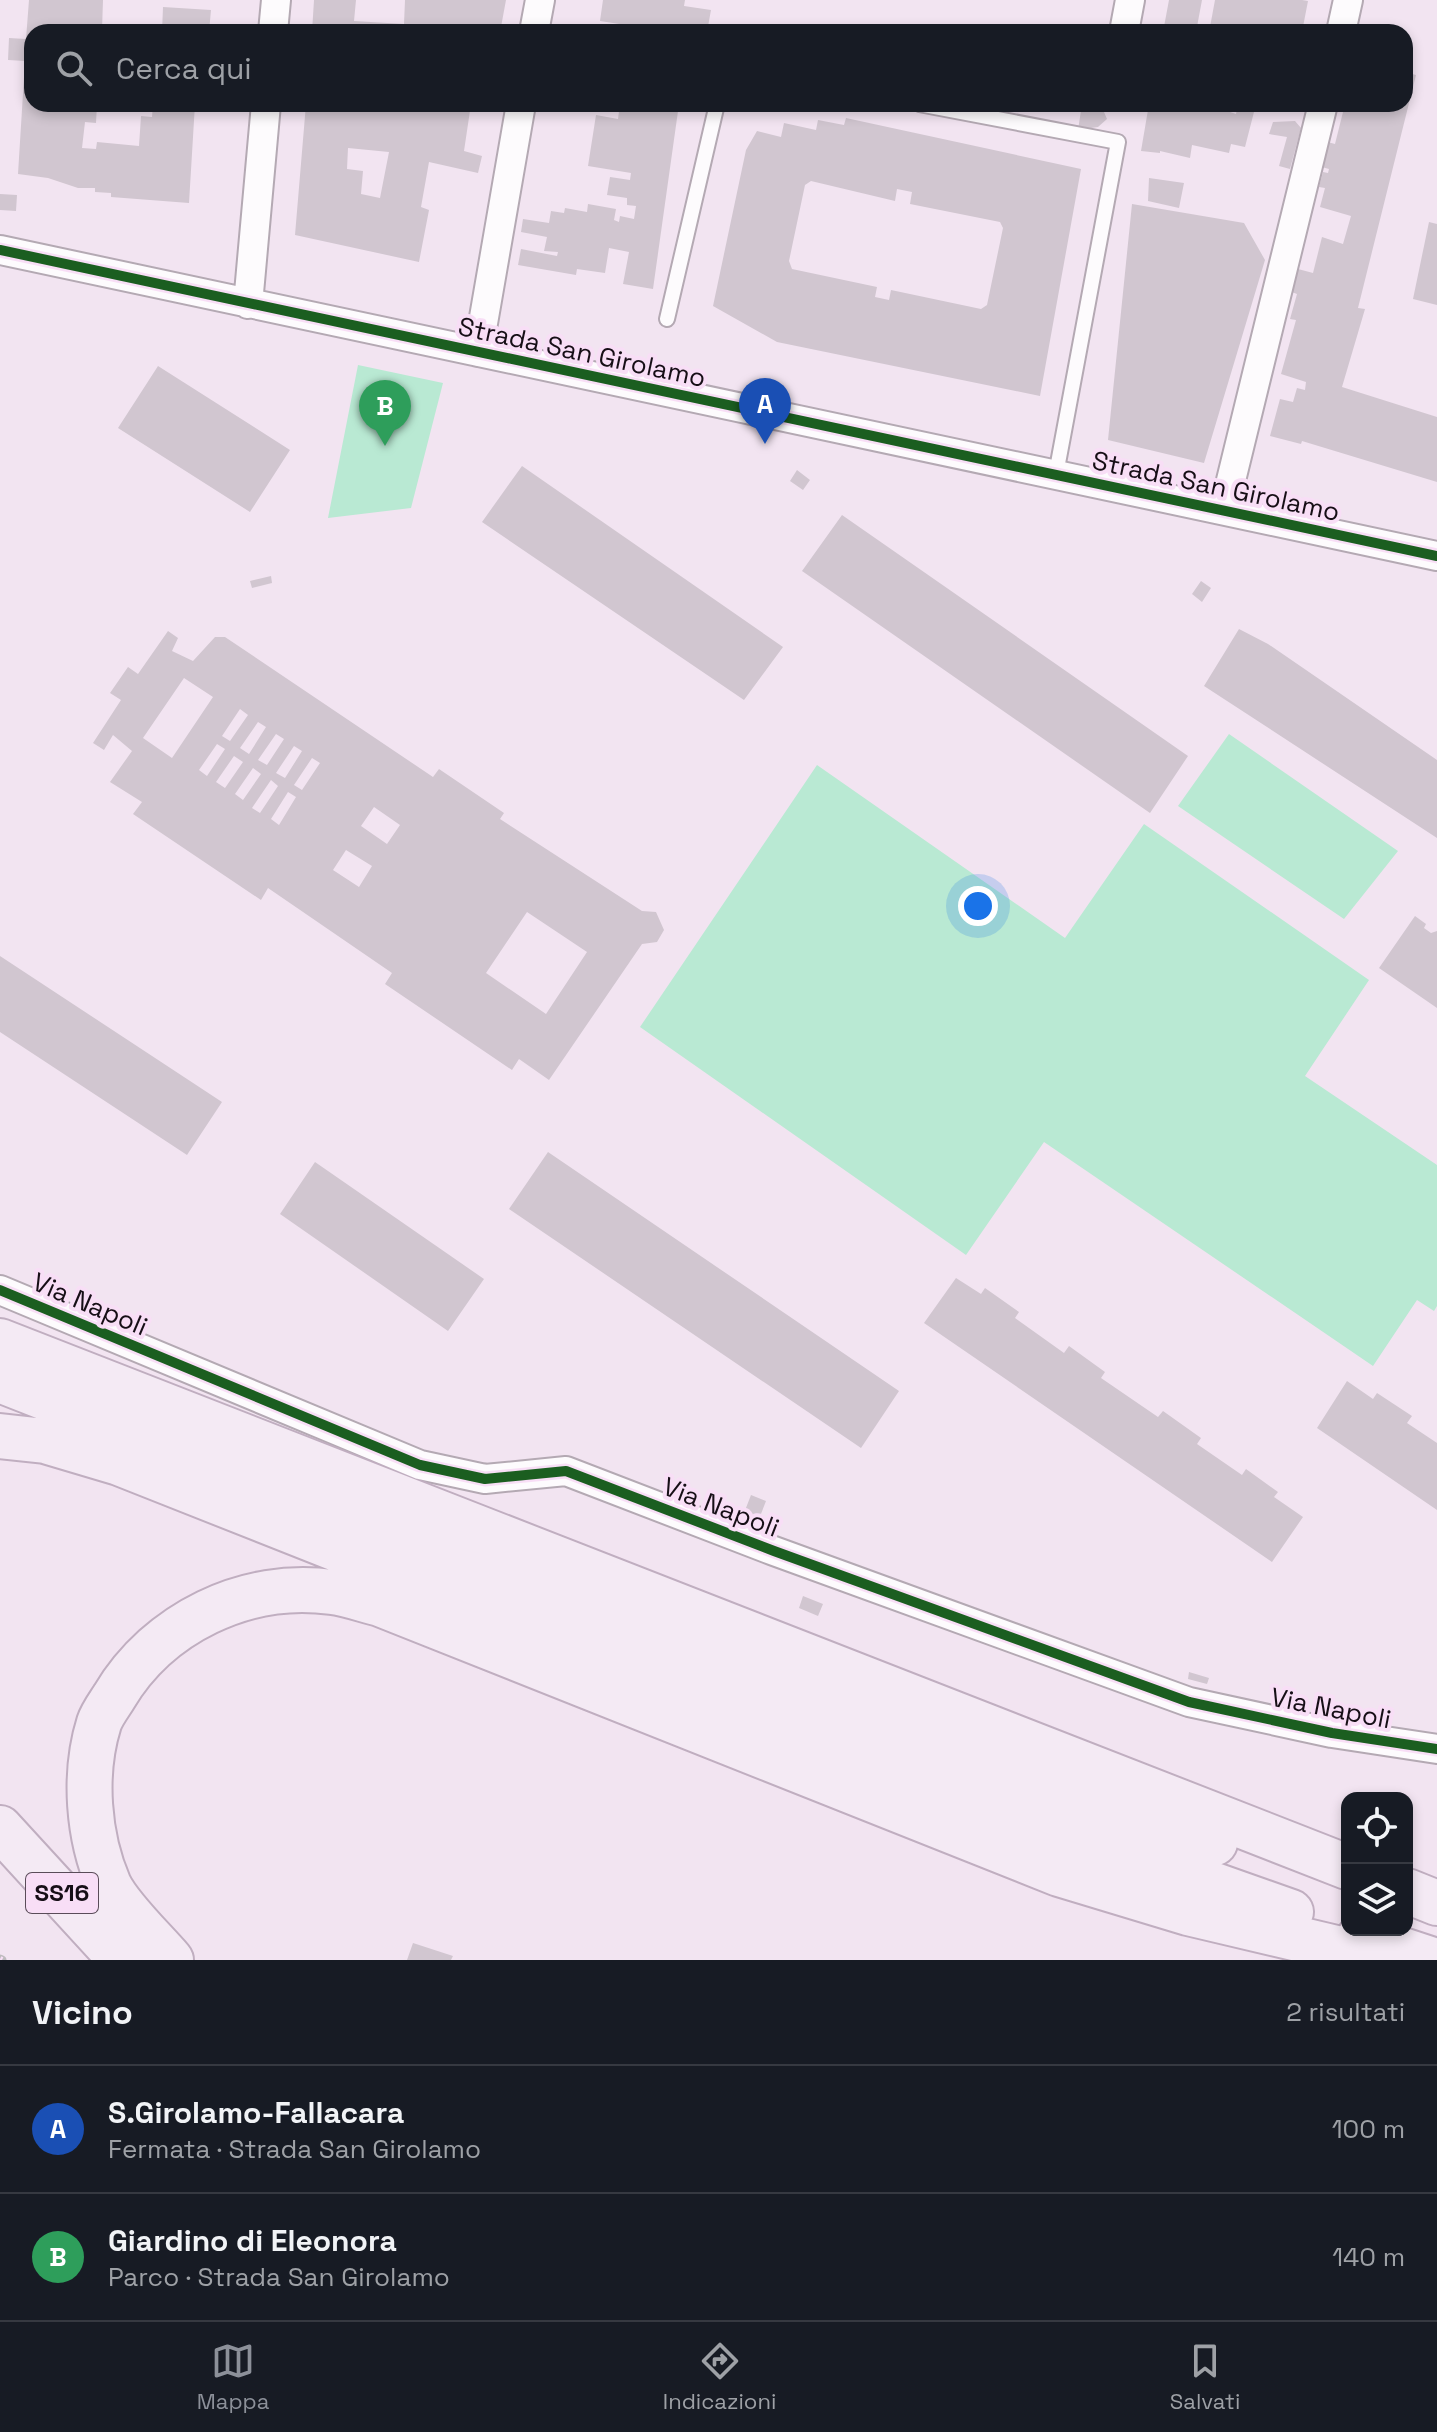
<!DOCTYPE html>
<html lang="it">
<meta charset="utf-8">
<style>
body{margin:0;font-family:"Space Grotesk",sans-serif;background:#20242c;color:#f1f3f6}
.controls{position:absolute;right:24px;bottom:24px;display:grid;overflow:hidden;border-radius:16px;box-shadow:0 4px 12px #0003}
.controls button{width:72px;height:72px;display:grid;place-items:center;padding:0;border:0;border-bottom:2px solid #363941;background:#171b24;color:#f1f3f6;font:40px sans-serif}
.you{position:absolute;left:978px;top:906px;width:28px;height:28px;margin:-20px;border:6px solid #fff;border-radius:50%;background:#1a73e8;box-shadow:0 0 0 12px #1a73e833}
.badge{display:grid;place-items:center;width:52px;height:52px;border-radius:50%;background:#8c9099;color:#fff;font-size:26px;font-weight:700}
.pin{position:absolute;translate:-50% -66px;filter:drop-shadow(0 2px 4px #0008)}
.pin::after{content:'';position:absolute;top:42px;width:28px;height:24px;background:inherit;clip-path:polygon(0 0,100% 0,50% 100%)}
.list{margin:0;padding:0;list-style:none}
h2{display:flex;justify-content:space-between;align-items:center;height:104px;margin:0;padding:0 32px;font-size:34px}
h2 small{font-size:26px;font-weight:400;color:#9ea1a6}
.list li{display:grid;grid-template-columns:52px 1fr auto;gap:24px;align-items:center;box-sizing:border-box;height:128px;padding:0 32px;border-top:2px solid #363941}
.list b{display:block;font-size:30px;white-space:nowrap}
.list p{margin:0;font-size:26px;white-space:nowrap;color:#9ea1a6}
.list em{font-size:26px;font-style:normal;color:#9ea1a6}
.icon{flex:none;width:44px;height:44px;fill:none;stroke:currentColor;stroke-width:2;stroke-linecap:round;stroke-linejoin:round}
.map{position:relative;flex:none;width:1437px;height:1960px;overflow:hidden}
.search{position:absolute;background:#171b24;box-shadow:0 4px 12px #0003;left:24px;right:24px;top:24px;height:88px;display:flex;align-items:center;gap:20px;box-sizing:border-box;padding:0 28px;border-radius:24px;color:#9ea1a6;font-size:30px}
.sheet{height:360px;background:#171b24}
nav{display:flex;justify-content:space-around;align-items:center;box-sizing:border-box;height:112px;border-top:2px solid #363941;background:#171b24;font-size:22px;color:#9ea1a6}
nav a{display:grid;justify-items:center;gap:4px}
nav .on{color:#8c9099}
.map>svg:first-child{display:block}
.green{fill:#b9e9d3}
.building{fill:#d1c6d0;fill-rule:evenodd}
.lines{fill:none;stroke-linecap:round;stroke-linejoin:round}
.service-casing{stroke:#b4a9b3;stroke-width:18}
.minor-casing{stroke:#b4a9b3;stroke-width:32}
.trunk-casing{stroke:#c0aec0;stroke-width:48}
.service{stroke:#fdfbfd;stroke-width:14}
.minor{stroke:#fdfbfd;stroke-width:28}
.trunk{stroke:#f4eaf4;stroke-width:44}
.rail-casing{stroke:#bebbbe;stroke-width:9}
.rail{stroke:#f8def6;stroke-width:6;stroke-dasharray:18;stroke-linecap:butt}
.cycleway-casing{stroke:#f8def6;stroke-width:15}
.cycleway{stroke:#1b5e20;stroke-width:10}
.labels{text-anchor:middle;stroke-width:8;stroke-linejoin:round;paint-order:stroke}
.shield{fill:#f8def6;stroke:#5a4c59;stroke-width:2}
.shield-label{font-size:24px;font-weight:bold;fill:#160e16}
.street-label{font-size:26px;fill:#160e16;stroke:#f8def6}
</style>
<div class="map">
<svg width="1437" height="1960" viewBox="0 0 1437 1960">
<rect width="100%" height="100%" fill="#f2e4f1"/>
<path class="green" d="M 358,365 L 443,383 L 411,508 L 328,518 Z
M 1229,734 L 1398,851 L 1344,919 L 1178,806 Z
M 817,765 L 1065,938 L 1144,824 L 1369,980 L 1305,1076 L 1437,1165 L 1437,1306 L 1434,1311 L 1417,1300 L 1373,1366 L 1044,1142 L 966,1255 L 640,1027 Z"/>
<path class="building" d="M 29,0 L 103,0 L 102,30 L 32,32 L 32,104 L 97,104 L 96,123 L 85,122 L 82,148 L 96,149 L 97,142 L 139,146 L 141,116 L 152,117 L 153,104 L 195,104 L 189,203 L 111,197 L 111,193 L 95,192 L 95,188 L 78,188 L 48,178 L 18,174 L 25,61 L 8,60 L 9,38 L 26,39 Z
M 314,0 L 356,0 L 354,21 L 404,24 L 405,0 L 506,0 L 501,27 L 485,24 L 483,32 L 312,32 Z
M 603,0 L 685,0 L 684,6 L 711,10 L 707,32 L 671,32 L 600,21 Z
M 1169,0 L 1202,0 L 1196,32 L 1163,32 Z
M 1215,0 L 1302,0 L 1308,1 L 1302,32 L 1220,32 L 1221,28 L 1210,27 Z
M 163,7 L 211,10 L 209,32 L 162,32 Z
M 1405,72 L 1416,75 L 1358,308 L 1365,309 L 1342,387 L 1437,417 L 1437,482 L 1302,441 L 1301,444 L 1270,436 L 1280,399 L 1293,402 L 1297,388 L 1305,390 L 1306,382 L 1281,374 L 1296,320 L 1290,319 L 1297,294 L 1289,291 L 1292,277 L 1295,278 L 1298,269 L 1313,273 L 1322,237 L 1343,244 L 1351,216 L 1320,207 L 1325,188 L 1319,187 L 1323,172 L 1328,173 L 1329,169 L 1318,166 L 1324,141 L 1335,144 L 1345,104 L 1405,104 Z
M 306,104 L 407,107 L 408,104 L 471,104 L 464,151 L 482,156 L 478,173 L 429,162 L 421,207 L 429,210 L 419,262 L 295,235 ZM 348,148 L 389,152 L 380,198 L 361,194 L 363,171 L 347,169 Z
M 620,104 L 679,104 L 653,289 L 623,284 L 629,252 L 609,248 L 605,273 L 577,269 L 576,275 L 518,265 L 521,249 L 557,256 L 558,252 L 544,251 L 547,237 L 521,232 L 523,219 L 549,223 L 551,211 L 564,213 L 565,208 L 587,212 L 588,204 L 616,209 L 614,220 L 619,222 L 620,216 L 634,219 L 636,206 L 627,205 L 627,198 L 607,195 L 610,177 L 630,180 L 631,173 L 588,166 L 596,115 L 618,119 Z
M 1082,104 L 1104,112 L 1107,119 L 1098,127 L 1078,130 Z
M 1149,104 L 1232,104 L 1230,112 L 1236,114 L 1237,109 L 1254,112 L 1245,147 L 1231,144 L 1229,153 L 1192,145 L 1190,158 L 1160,151 L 1160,153 L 1141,151 Z
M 846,118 L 1081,169 L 1040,396 L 777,342 L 713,306 L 746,150 L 757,131 L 781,137 L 784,123 L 816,130 L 818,120 L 844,125 ZM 811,181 L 895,201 L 897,189 L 912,192 L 910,204 L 1000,222 L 1003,228 L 987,305 L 981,309 L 891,290 L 889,300 L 875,297 L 877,287 L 792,269 L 789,261 L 805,185 Z
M 1295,121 L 1301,128 L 1290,169 L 1279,166 L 1287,137 L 1269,134 L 1273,122 Z
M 1149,178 L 1184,183 L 1179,208 L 1148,201 Z
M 0,194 L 17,195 L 16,211 L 0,210 Z
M 1132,204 L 1244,223 L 1265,260 L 1204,463 L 1108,440 Z
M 1429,222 L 1437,224 L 1437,305 L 1413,299 Z
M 158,366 L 290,450 L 250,512 L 118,428 Z
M 522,466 L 783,647 L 744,700 L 482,522 Z
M 797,470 L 810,480 L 803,490 L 790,481 Z
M 842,515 L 1188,756 L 1150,813 L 802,571 Z
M 271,576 L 272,583 L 252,588 L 250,581 Z
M 1201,581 L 1211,588 L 1202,602 L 1192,594 Z
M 1239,629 L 1268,644 L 1437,760 L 1437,838 L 1204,686 Z
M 168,631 L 178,638 L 172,651 L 193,661 L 215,637 L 225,637 L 433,777 L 439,769 L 504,813 L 500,819 L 642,911 L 656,912 L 664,930 L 657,942 L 642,944 L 549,1080 L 519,1059 L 512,1070 L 385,984 L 392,973 L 268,888 L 261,900 L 133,814 L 142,802 L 110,782 L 132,751 L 113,735 L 104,750 L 93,743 L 121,700 L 110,693 L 128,667 L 138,674 ZM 184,678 L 213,697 L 172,758 L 143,738 ZM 240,709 L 248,715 L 230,741 L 222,736 ZM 258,722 L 266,727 L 249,754 L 240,748 ZM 276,734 L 284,739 L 267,765 L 258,760 ZM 217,744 L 225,749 L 207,776 L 199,770 ZM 294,746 L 302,751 L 285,778 L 276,773 ZM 234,756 L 243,762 L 225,788 L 216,782 ZM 312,758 L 320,763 L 302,790 L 294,785 ZM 253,768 L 261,774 L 243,800 L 235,794 ZM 271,780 L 278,786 L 260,813 L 252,808 ZM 288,792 L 296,797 L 279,825 L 271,819 ZM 374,807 L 400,825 L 387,844 L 361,826 ZM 346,850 L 372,866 L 359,887 L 333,870 ZM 527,912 L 587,952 L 546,1014 L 486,973 Z
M 1415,916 L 1426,924 L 1424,928 L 1431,933 L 1437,931 L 1437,1008 L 1379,968 Z
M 0,956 L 222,1102 L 187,1155 L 0,1032 Z
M 548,1152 L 899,1391 L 861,1448 L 509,1209 Z
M 315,1162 L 484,1279 L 448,1331 L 280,1214 Z
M 956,1278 L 981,1294 L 985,1288 L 1019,1312 L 1015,1318 L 1064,1353 L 1069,1346 L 1105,1372 L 1101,1378 L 1158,1417 L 1163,1411 L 1201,1438 L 1197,1444 L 1242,1475 L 1246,1469 L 1278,1492 L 1274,1497 L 1303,1517 L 1272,1562 L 924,1323 Z
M 1347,1381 L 1373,1399 L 1377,1393 L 1412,1416 L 1407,1423 L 1437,1443 L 1437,1510 L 1317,1428 Z
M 751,1495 L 766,1501 L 759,1519 L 744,1513 Z
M 803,1596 L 823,1604 L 818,1616 L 799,1608 Z
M 1189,1672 L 1209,1678 L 1207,1684 L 1188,1679 Z
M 413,1943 L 453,1956 L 451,1960 L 407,1960 Z"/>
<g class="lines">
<g class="service-casing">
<path id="service" d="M 919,104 L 1118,142 L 1056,474
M 667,319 L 717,104"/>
</g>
<g class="minor-casing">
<path id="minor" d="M 273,32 L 276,0
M 534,32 L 540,0
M 1124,32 L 1130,0
M 1341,32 L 1348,0
M 0,250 L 1437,556
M 248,304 L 266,104
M 478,352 L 521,104
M 1224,509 L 1323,104
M 0,1290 L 420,1465 L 485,1479 L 566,1471 L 774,1551 L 1189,1702 L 1332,1733 L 1437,1749"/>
</g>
<g class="trunk-casing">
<path id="trunk" d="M 0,1341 L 1347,1867
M 0,1380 L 1054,1793 L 1215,1843
M 0,1436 L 45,1441 L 119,1463 L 946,1790 L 1291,1912
M 0,1828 L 121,1960
M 1407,1891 L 1437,1903
M 1360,1936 L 1433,1960
M 171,1960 C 153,1939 120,1908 109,1885 C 88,1837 83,1774 99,1723 C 102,1714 109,1705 114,1697 C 158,1623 246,1580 332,1592 C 348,1594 364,1600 380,1604 L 1059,1874 L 1188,1913 L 1387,1960"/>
</g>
<use href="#service" class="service"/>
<use href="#minor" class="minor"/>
<use href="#trunk" class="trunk"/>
<g class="rail-casing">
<path id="rail" d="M 0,1959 L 2,1960"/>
</g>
<use href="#rail" class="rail"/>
<g class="cycleway-casing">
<path id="cycleway" d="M 0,250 L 1437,556
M 0,1290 L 420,1465 L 485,1479 L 566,1471 L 774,1551 L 1189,1702 L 1332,1733 L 1437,1749"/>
</g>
<use href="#cycleway" class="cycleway"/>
</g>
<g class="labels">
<rect class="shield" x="26" y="1873" width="72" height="40" rx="6"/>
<g class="shield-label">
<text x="62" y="1901">SS16</text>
</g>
<g class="street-label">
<text transform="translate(582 352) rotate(12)" y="9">Strada San Girolamo</text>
<text transform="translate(1216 486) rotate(12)" y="9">Strada San Girolamo</text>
<text transform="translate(90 1304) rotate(23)" y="9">Via Napoli</text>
<text transform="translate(721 1507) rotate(21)" y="9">Via Napoli</text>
<text transform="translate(1331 1708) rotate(11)" y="9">Via Napoli</text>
</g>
</g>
</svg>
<div class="controls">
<button><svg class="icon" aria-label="locate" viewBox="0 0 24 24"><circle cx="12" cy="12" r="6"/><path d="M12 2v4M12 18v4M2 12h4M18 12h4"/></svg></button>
<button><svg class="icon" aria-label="layers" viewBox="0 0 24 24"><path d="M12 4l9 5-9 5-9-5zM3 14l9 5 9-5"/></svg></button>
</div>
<div class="you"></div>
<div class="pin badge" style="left:765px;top:444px;background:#1a4fb4">A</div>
<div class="pin badge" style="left:385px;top:446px;background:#2e9e5b">B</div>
<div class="search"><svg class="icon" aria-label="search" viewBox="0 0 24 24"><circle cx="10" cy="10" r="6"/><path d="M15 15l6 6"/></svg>Cerca qui</div>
</div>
<section class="sheet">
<h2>Vicino<small>2 risultati</small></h2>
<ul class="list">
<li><span class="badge" style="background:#1a4fb4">A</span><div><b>S.Girolamo-Fallacara</b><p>Fermata · Strada San Girolamo</p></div><em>100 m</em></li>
<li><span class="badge" style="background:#2e9e5b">B</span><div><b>Giardino di Eleonora</b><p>Parco · Strada San Girolamo</p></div><em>140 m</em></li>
</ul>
</section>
<nav>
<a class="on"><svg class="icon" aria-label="map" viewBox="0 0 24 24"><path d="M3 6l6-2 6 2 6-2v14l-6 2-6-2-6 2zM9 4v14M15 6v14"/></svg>Mappa</a>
<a><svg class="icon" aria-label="directions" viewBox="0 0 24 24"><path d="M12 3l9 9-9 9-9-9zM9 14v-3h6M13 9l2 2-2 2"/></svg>Indicazioni</a>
<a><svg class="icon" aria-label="saved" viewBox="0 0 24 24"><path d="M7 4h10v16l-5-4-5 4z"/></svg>Salvati</a>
</nav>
